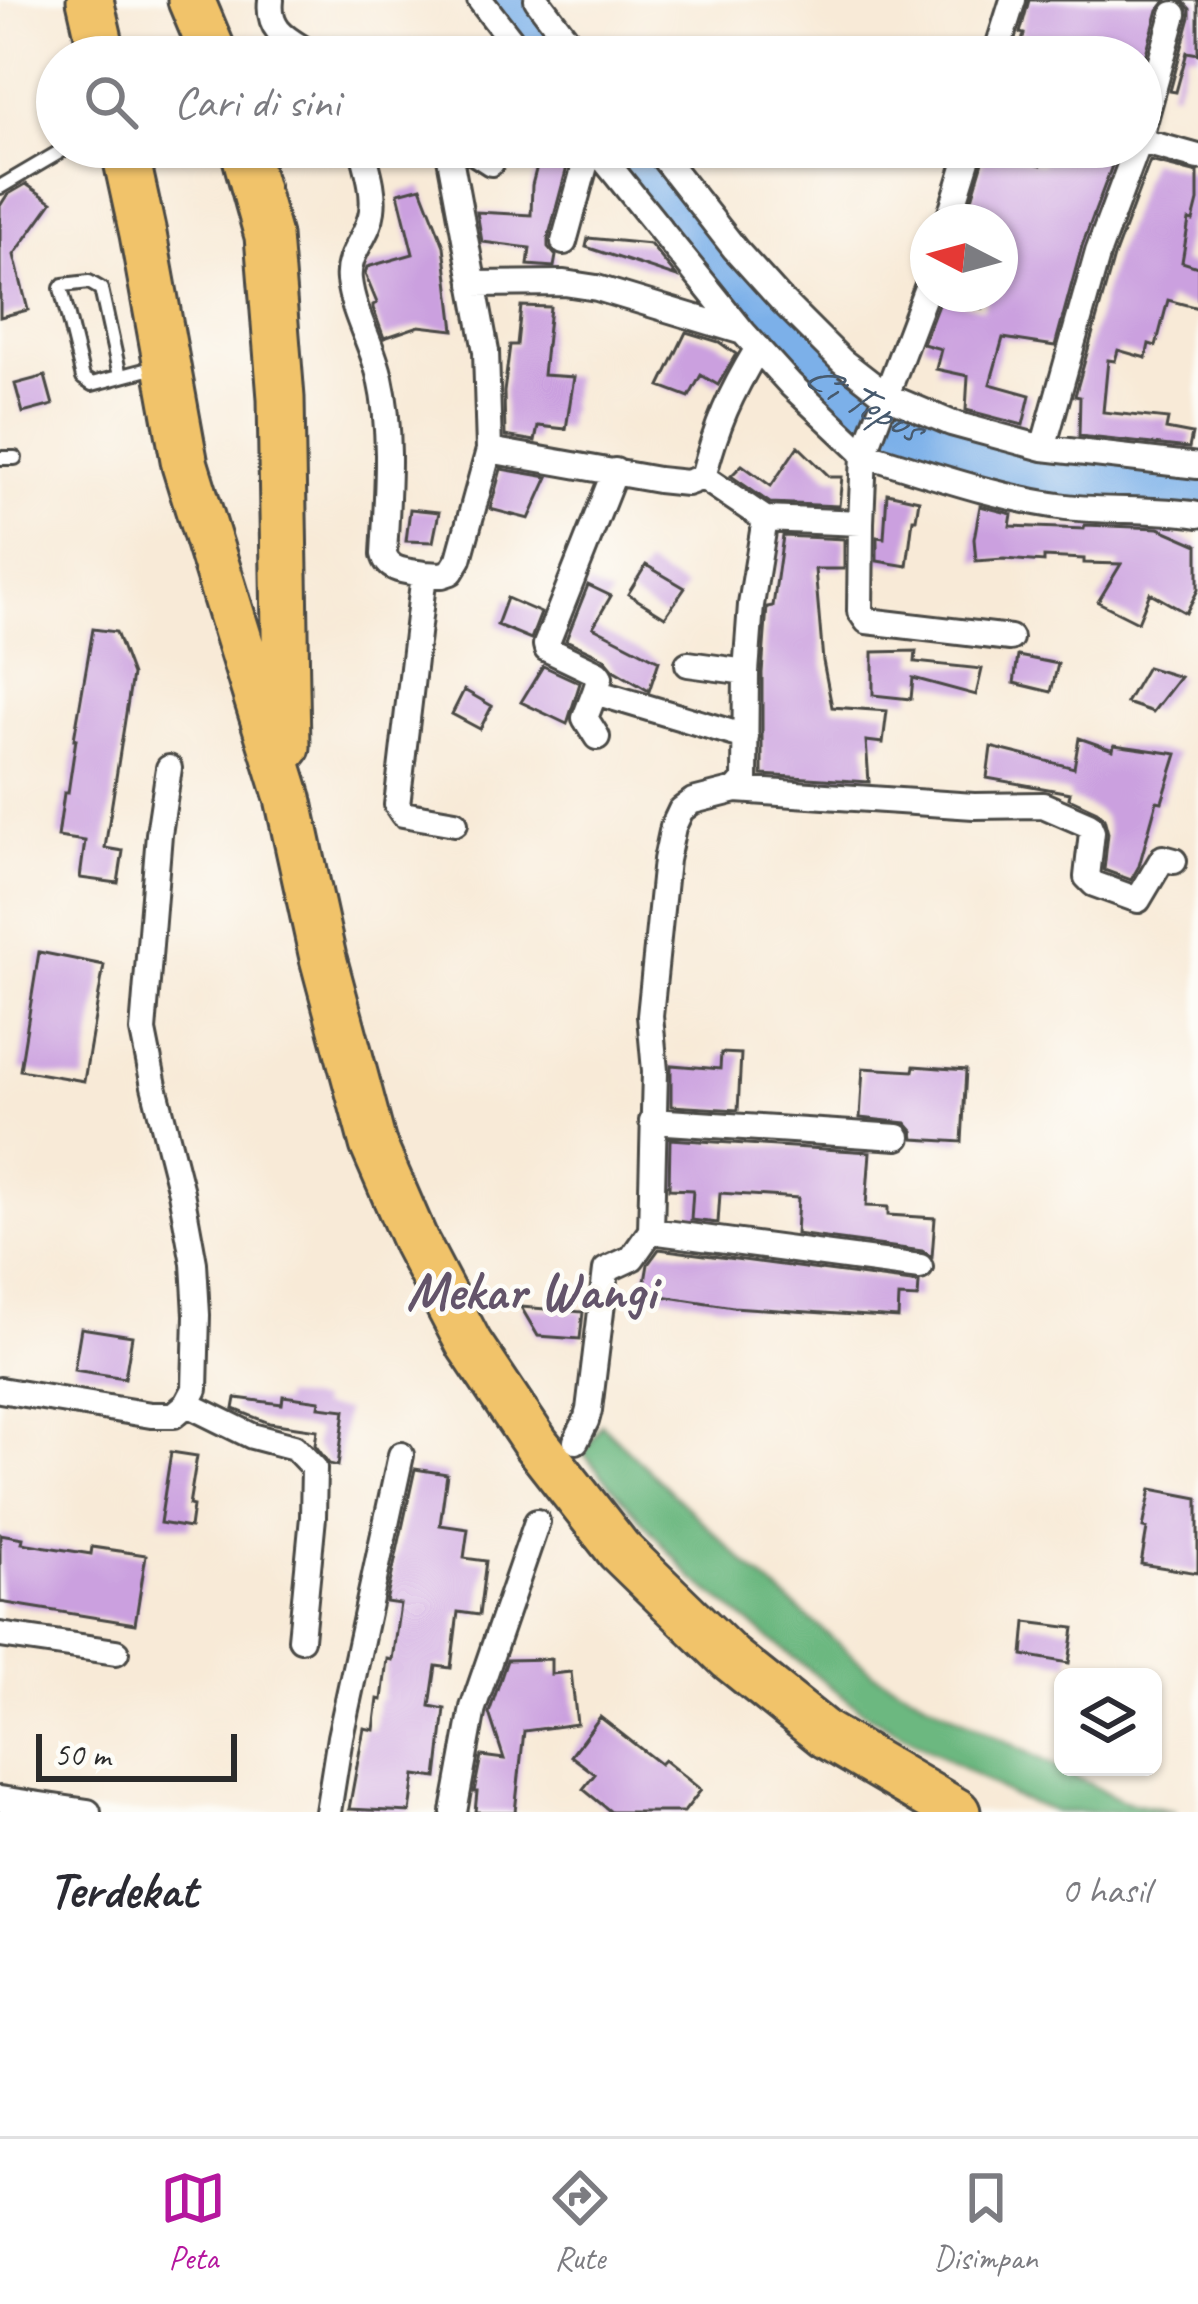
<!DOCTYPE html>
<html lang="id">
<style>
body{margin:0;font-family:Caveat,sans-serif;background:#f2f2f3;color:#2b2b33}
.controls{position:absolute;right:36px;bottom:36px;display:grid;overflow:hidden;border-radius:18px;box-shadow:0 3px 9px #0004}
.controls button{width:108px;height:108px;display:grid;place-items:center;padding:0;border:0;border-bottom:3px solid #e1e1e2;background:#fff;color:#2b2b33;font:60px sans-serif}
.compass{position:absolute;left:910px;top:204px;width:108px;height:108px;border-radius:50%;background:#fff;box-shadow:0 3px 9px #0004;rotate:276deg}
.scale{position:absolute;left:36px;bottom:30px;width:201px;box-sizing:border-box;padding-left:12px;border:6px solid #2b2b2b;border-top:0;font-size:33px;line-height:42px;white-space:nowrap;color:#2b2b2b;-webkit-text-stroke:9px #fdfcf7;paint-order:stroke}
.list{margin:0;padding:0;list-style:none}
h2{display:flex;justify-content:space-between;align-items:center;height:156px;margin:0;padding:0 48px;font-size:51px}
h2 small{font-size:39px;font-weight:400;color:#7c7c81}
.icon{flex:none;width:66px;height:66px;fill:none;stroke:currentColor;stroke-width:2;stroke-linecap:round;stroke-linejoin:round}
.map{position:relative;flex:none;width:1198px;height:1812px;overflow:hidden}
.search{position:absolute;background:#fff;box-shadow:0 3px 9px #0004;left:36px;right:36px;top:36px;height:132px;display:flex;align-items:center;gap:30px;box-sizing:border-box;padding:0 42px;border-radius:66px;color:#7c7c81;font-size:45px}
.sheet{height:324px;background:#fff}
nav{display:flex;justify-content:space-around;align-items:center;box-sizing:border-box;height:168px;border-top:3px solid #e1e1e2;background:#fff;font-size:33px;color:#7c7c81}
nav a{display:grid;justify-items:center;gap:6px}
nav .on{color:#b5179e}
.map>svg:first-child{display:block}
.forest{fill:#6cb880;stroke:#4c7256;stroke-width:3}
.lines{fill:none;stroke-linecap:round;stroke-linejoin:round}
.river{stroke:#7bb0e9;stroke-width:48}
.building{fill:#cba0df}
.service-casing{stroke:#4a4845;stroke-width:18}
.minor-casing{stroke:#4a4845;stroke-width:30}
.motorway-casing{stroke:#4a4845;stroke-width:51}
.service{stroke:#fff;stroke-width:12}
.minor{stroke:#fff;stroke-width:24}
.motorway{stroke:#f1c36a;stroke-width:45}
.labels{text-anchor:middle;stroke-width:9;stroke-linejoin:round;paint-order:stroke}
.water-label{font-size:45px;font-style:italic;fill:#475a6e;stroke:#fdfcf7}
.district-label{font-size:54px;font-weight:bold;fill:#63546a;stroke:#fdfcf7}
</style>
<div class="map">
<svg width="1198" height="1812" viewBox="0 0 1198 1812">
<rect width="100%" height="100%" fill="#fdfcf7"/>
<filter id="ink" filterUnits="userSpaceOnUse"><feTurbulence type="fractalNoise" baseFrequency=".00833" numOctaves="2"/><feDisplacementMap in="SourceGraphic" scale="24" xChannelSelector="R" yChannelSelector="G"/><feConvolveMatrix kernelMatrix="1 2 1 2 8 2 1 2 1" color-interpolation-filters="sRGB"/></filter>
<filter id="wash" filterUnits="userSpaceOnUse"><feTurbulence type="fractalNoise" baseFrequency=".004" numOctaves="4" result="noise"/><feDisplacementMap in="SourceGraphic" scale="48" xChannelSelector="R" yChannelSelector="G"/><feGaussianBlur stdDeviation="2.7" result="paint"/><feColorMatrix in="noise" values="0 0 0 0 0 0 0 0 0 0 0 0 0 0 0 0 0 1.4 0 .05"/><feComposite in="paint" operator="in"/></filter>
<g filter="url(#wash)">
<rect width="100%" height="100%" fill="#f8ead7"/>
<path class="forest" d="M 601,1424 L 748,1566 L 874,1674 L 1123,1801 L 1176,1812 L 1056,1812 L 1012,1796 L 863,1712 L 692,1578 L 584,1454 Z"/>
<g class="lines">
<g class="river">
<path d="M 507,0 L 554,57"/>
<path id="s1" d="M 627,147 L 721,264 L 832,385 L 993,466 L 1198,494"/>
</g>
</g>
<g id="blocks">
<path class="building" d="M 1029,0 L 1166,0 L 1158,10 L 1141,72 L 1141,57 L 1018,57 L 1024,34 L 1020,33 Z
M 1182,0 L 1198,0 L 1198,54 L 1187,52 L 1176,92 L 1170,91 L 1190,17 L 1190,9 Z
M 542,147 L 570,147 L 566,171 L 548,239 L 548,247 L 556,256 L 554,267 L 528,265 L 530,248 L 482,242 L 477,212 L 531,215 L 532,185 Z
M 1047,147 L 1055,147 L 1087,158 L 1090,149 L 1116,156 L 1119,147 L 1082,246 L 1055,346 L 1003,338 L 990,384 L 1030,395 L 1023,425 L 966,410 L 968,376 L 936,369 L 941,349 L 923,344 L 941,297 L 983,309 L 987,294 L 1000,294 L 1000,222 L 965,222 L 987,148 L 1041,165 Z
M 1150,161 L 1198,173 L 1198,201 L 1193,221 L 1189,220 L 1182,262 L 1198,267 L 1198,308 L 1168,300 L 1156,346 L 1149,344 L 1146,358 L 1118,350 L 1115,361 L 1108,360 L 1103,412 L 1168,419 L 1166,429 L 1192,434 L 1189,448 L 1079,436 L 1080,397 L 1075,396 L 1076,392 L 1114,257 Z
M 26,184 L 52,202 L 14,255 L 28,310 L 0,317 L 0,206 L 7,195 Z
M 421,187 L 444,246 L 454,330 L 419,326 L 384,338 L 373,308 L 373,305 L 377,303 L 365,274 L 367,267 L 413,254 L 398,193 Z
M 588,238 L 650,244 L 677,277 L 586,247 Z
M 521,306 L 550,307 L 543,375 L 574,377 L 566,429 L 538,426 L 535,441 L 505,436 L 504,392 L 510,345 L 517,345 Z
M 686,332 L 719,342 L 736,354 L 718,385 L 701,375 L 689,397 L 660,386 Z
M 45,376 L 53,405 L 23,413 L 15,384 Z
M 798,446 L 830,477 L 842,477 L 839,506 L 770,503 L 731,476 L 742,465 L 771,486 Z
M 501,469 L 548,477 L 529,519 L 490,509 Z
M 887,493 L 919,500 L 916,519 L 913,519 L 907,566 L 877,561 L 877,537 L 884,538 Z
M 980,506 L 1012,514 L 1010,526 L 1084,529 L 1085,525 L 1159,528 L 1198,545 L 1198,590 L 1186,613 L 1150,593 L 1138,622 L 1098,602 L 1121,564 L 1084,563 L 1084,559 L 1044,557 L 1044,562 L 1004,559 L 976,561 L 974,539 Z
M 410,509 L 439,512 L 433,542 L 406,541 Z
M 783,536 L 844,539 L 844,569 L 815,569 L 823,661 L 832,707 L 887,711 L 883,743 L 866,741 L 869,782 L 762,775 L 762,673 L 767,607 L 773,606 Z
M 646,565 L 685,588 L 665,617 L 628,594 Z
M 588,585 L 611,596 L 593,627 L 659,661 L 649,691 L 615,671 L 604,658 L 566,640 Z
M 507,598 L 541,613 L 531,639 L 497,625 Z
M 93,629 L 116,632 L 132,675 L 105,848 L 123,851 L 118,883 L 80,878 L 85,841 L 58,837 L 64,793 L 68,793 L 76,739 L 74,739 Z
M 916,651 L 915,662 L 982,669 L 976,695 L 913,678 L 911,699 L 873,695 L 873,652 Z
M 1018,656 L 1058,664 L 1051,692 L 1014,683 Z
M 543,666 L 580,683 L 567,724 L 521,702 Z
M 1147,667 L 1180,677 L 1153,712 L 1126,703 Z
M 464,690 L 492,706 L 480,729 L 452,714 Z
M 1079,738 L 1113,750 L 1114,745 L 1177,754 L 1162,802 L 1157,801 L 1139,866 L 1131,880 L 1104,870 L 1108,833 L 1104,818 L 1097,811 L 1069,798 L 1070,793 L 987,778 L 991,747 L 1074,768 Z
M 39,952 L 104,965 L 84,1081 L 20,1070 Z
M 721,1053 L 741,1054 L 738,1110 L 671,1106 L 671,1065 L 720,1069 Z
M 914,1066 L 966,1070 L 962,1142 L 914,1139 L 913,1131 L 906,1123 L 860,1118 L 863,1068 L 913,1071 Z
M 670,1139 L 870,1152 L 866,1206 L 888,1207 L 888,1215 L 935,1218 L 932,1257 L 922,1251 L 796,1234 L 798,1198 L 720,1193 L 718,1223 L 691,1220 L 693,1190 L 669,1189 Z
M 659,1249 L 919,1283 L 918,1298 L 899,1297 L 898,1318 L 733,1307 L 643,1293 L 648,1264 Z
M 521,1307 L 583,1312 L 580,1339 L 538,1336 Z
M 81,1328 L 132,1336 L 125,1378 L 74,1370 Z
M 283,1396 L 320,1401 L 319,1407 L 345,1410 L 338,1466 L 329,1464 L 315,1445 L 317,1430 L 269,1423 L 234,1409 L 236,1398 L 282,1404 Z
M 171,1452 L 197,1456 L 189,1505 L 193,1506 L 190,1528 L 160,1523 Z
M 415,1469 L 447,1474 L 440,1525 L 468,1529 L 464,1558 L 486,1561 L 479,1615 L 458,1612 L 451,1668 L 436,1666 L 430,1706 L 445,1709 L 437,1778 L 415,1775 L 410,1812 L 349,1809 L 364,1728 L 374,1730 L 378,1699 L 382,1700 L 387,1659 L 392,1660 L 400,1604 L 386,1602 Z
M 1151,1489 L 1198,1498 L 1198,1573 L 1141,1564 L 1147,1529 L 1143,1528 Z
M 0,1534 L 23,1538 L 22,1543 L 91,1554 L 92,1547 L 146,1555 L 135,1624 L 0,1602 Z
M 1026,1622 L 1074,1628 L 1069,1663 L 1023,1655 Z
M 551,1659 L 551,1674 L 571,1672 L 577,1724 L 524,1731 L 515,1812 L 475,1812 L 477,1792 L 474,1792 L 481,1756 L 504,1759 L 489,1713 L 507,1660 Z
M 600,1717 L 660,1764 L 664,1760 L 701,1790 L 684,1812 L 611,1812 L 583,1789 L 595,1774 L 571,1756 Z"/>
</g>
</g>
<g filter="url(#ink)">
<use href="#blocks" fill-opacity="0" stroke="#4a4845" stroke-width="3"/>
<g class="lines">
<g class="service-casing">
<path id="service" d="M 0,187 L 68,147
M 120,376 L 101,289 L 89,282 L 63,285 L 61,288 L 83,378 L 92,384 L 156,367
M 0,458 L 15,458"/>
</g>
<g class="minor-casing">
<path id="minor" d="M 271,0 C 267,34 291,40 316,57
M 480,0 L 524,57
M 537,0 L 580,57
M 995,57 L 1013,0
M 1141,134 L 1174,14
M 1141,141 L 1198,157
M 362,147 C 367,167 375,190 372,211 C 369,236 346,254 349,280 C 353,314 373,345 380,378 C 393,436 387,496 384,554 C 388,572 408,571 424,574 L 397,805 L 403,814 L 455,823
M 466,147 L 491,163
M 594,147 L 743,332 L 791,385 L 864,454 L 928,285
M 655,147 L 735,249 L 782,301 L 842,361 L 887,396 L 951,423 L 1043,448 L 1198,466
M 948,222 L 971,147
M 564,242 L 590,147
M 473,284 L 564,283 L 597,288 L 743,332
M 758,348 C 729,396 717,424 703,477 L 765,519
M 1043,448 L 1098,252 L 1137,147
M 489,450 L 658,480 L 687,483 L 703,477
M 861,523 L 860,611 L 867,621 L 1010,638
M 424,574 L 442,575 L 451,572 L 459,559 L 489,450 L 486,351 L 448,147
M 688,664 L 746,672
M 595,692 L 600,677 L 597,673 L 547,649 L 546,645 L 615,471
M 597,737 L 585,718 L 595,692 L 746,737
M 736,790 L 974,806 L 1043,805 L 1089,825 L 1092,832 L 1087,877 L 1094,884 L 1138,900 L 1163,858 L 1174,861
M 652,1121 L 898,1137
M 651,1231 L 920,1267
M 0,1390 L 151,1415 L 174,1415 L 187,1404 L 195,1389 L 197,1315 L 194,1263 L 181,1192 L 154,1086 L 143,1031 L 159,834 L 169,768
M 187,1404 L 252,1436 L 294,1447 L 314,1468 L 313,1517 L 301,1639
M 576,1441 L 586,1421 L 589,1410 L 606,1270 L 632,1258 L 651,1231 L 655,1071 L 650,1016 L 666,860 L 673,827 L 681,810 L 693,801 L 736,790 L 745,780 L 746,672 L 751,605 L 765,519 L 861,523 L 864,454 C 930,474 997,498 1066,507 C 1110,512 1154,508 1198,515
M 0,1635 L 116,1652
M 0,1799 L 88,1812
M 328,1812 L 340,1737 L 401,1455
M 454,1812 L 473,1708 L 537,1522"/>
</g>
<g class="motorway-casing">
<path id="motorway" d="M 90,0 L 103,57
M 191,0 L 215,57
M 124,147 L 143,234 L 185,465 L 288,798 L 323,958 L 373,1144 L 416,1243 L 469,1344 L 536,1444 L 619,1550 L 730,1658 L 826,1735 L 957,1812
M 243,147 L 268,236 L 281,398 L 287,747"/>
</g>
<use href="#service" class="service"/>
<use href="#minor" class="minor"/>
<use href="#motorway" class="motorway"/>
</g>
</g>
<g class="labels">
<g class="water-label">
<text dy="16" stroke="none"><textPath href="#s1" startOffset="351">Ci Tepus</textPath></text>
</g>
<g class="district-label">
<text x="531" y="1309">Mekar Wangi</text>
</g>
</g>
</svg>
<div class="controls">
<button><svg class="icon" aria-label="layers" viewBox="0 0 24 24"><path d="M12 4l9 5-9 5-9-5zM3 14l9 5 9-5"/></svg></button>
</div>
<svg class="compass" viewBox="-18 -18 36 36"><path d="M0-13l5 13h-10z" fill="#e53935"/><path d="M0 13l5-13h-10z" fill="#7c7c81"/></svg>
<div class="scale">50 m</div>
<div class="search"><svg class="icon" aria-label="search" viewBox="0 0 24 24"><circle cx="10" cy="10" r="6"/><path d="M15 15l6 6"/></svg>Cari di sini</div>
</div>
<section class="sheet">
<h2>Terdekat<small>0 hasil</small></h2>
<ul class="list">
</ul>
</section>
<nav>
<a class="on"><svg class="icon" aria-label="map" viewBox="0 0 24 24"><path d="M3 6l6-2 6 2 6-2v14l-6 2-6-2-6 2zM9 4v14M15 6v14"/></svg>Peta</a>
<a><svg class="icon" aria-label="directions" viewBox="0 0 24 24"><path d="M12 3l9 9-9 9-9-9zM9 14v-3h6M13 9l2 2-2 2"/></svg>Rute</a>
<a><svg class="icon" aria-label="saved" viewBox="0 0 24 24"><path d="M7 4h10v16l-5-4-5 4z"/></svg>Disimpan</a>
</nav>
